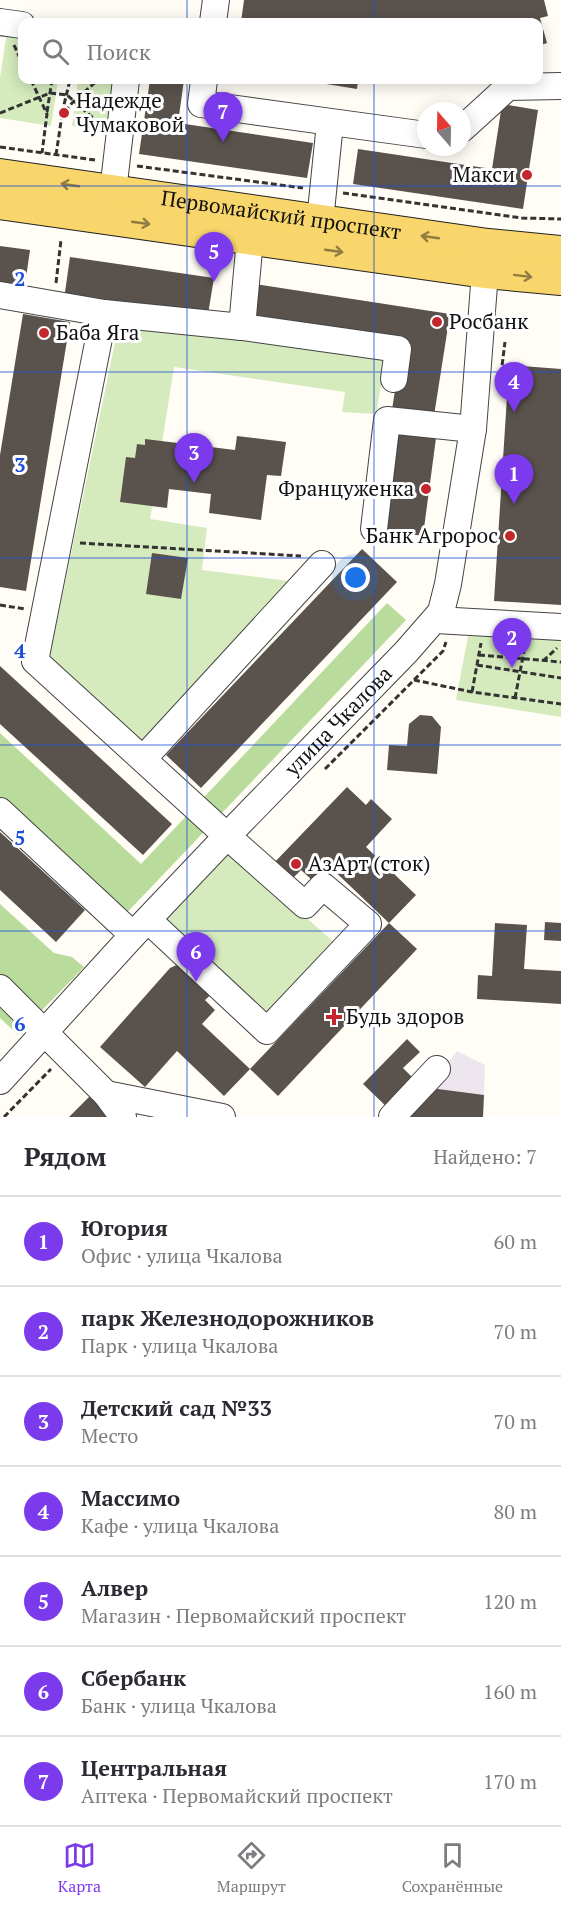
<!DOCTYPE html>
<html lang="ru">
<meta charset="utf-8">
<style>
body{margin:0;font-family:"PT Serif",serif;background:#f2f2f3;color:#2b2b33}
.compass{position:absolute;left:417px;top:102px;width:54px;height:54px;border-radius:50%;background:#fff;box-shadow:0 3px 15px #0003;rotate:340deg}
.you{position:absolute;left:356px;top:578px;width:21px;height:21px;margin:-15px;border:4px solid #fff;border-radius:50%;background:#1a73e8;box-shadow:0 0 0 9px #1a73e833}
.badge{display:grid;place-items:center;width:39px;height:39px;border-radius:50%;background:#7c3aed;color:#fff;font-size:20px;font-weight:700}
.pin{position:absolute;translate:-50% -50px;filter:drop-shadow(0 2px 3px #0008)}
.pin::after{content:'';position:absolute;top:32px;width:21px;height:18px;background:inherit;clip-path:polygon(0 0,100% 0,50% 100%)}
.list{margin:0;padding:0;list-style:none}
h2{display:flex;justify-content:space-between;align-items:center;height:78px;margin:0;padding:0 24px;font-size:26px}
h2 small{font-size:20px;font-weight:400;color:#7c7c81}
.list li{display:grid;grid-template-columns:39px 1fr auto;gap:18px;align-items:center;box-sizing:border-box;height:90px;padding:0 24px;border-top:2px solid #e1e1e2}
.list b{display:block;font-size:22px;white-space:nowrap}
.list p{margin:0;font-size:20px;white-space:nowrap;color:#7c7c81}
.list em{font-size:20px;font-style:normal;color:#7c7c81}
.icon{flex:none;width:33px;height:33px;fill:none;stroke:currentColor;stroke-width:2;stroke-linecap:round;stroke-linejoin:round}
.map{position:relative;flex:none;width:561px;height:1117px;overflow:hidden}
.search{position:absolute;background:#fff;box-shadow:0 3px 15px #0003;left:18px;right:18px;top:18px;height:66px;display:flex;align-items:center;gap:15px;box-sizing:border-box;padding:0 21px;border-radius:12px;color:#7c7c81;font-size:22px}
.sheet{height:708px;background:#fff}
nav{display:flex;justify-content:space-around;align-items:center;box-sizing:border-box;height:84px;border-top:2px solid #e1e1e2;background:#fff;font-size:16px;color:#7c7c81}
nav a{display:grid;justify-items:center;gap:3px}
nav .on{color:#7c3aed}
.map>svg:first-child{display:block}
.industrial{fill:#eee6ef}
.green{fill:#d5ebbd}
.forest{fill:#b9dc9c}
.building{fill:#5a524d}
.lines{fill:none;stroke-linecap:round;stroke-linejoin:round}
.minor-casing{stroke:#444;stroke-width:28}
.major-casing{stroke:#222;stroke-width:34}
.path{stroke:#333;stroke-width:3;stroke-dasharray:6 3;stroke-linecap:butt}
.minor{stroke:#fff;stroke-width:26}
.major{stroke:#f9d66b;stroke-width:32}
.oneway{stroke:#917d42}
.grid{fill:none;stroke:#1d4ed8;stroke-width:1.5;stroke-opacity:0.55}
.poi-dot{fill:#c4262e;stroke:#fff;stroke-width:2}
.labels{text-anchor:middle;stroke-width:6;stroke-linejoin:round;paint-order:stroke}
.poi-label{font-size:21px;fill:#111;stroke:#fff;text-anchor:start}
.street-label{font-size:21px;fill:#111;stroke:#fff}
.grid-label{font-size:20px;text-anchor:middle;font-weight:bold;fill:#1d4ed8;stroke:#fff;stroke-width:6;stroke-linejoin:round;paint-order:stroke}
</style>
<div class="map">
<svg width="561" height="1117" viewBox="0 0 561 1117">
<rect width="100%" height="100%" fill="#fffdf5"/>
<path class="industrial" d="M 457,1051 L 485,1065 L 483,1117 L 430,1088 Z"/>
<path class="green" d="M 8,25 L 22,27 L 22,80 L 58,80 L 51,126 L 0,118 L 0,78 Z
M 78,80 L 128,80 L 121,132 L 72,126 Z
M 120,318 L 386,357 L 376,414 L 342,412 L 345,392 L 174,367 L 150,519 L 207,528 L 202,570 L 297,582 L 142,751 L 48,666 Z
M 561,633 L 561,717 L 456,700 L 468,636 Z
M 231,850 L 338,946 L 267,1022 L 162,924 Z"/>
<path class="forest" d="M 387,603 L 406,620 L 117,923 L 0,818 L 0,733 L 141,864 Z
M 0,904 L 54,953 L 72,957 L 84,967 L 18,1035 L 0,1018 Z"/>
<path class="building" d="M 244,0 L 544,0 L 548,16 L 540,18 L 547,43 L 538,46 L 538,22 L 241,22 Z
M 150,80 L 184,80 L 178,123 L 313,143 L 307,178 L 139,154 Z
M 302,80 L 358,80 L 357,89 Z
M 502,104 L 538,110 L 523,209 L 353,184 L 358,149 L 492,169 Z
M 0,246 L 30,250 L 24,292 L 0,288 Z
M 70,257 L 214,278 L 207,320 L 64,299 Z
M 255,284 L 450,314 L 433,422 L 391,416 L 402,346 L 249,322 Z
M 23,314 L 70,322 L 26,591 L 0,587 L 0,455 Z
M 509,365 L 561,369 L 561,605 L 494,601 Z
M 395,432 L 436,438 L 423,536 L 382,530 Z
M 237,436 L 286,442 L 281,476 L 267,475 L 261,520 L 209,513 L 211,494 L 169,489 L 167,508 L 120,502 L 126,457 L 135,458 L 137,444 L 145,445 L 145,439 L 235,450 Z
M 362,549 L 397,582 L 201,788 L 166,755 Z
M 152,553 L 188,558 L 181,599 L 146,594 Z
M 0,666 L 172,824 L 143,855 L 0,724 Z
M 420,715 L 432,716 L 441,727 L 437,774 L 387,770 L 389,745 L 407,746 L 409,724 Z
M 347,787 L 366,805 L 371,799 L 392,819 L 366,847 L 416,895 L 389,923 L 327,864 L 312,880 L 301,870 L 290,881 L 272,865 Z
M 0,832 L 85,910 L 56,942 L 0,890 Z
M 545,922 L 561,923 L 561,941 L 544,940 Z
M 389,923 L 417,949 L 278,1096 L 250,1069 Z
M 495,923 L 527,925 L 524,969 L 561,971 L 561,1004 L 477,999 L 478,975 L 492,976 Z
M 183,962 L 216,990 L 205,1000 L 215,1010 L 202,1024 L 250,1069 L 224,1096 L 177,1051 L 145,1087 L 100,1047 L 170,968 Z
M 407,1039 L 420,1052 L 403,1068 L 418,1083 L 391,1111 L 363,1084 Z
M 430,1088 L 484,1095 L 483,1117 L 407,1117 Z
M 90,1096 L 110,1117 L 69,1117 Z"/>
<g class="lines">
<g class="minor-casing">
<g id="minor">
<path d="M 0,22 L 22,25"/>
<path d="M 213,22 L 216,0"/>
<path d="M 204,80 L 201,104 L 426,135"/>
<path d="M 462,129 L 508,87 L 561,86"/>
<path d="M 113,191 L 126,80"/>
<path d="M 320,221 L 330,123"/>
<path d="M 0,295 L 104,313 L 242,327 L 398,349 L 394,379"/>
<path d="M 104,313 L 35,661 L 227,836 L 305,905 L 323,886 L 368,924 L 267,1031 L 148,920"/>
<path d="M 242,327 L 250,239"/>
<path d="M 374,529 L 387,420 L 473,429"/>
<path d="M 436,620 L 561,627"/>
<path d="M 143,759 L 322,564"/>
<path d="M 0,811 L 133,935"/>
<path d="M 0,988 L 106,1094 L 123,1117"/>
<path id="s1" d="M 0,1081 L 133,935 L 227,836 L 406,652 L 441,612 L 448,584 L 473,429 L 485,272"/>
<path d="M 106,1094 L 222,1117"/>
<path d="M 392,1117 L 437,1069"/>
</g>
</g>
<g class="major-casing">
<g id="major">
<path id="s2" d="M 0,175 L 488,245 L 561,252"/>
<path d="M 0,203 L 485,272 L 561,279"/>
</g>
</g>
<path class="path" d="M 14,45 L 22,63
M 31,80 L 47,114 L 42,153
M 47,112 L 52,80
M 0,113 L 50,93 L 67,95 L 100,124
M 62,113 L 70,80
M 0,147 L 95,160
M 56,155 L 62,115 L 73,102 L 98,80
M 137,166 L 303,188
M 343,193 L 522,218 L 561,219
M 56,283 L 61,240
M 501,374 L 505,342
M 80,543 L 301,556
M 0,605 L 25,609
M 479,655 L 561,662
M 543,661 L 557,648
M 477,665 L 561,678
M 414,680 L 472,692 L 561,704
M 472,692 L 481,643
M 515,698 L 525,646
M 325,769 L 443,651 L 446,642
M 4,1117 L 51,1069"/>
<use href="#minor" class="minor"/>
<use href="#major" class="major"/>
</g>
<defs><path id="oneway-shaft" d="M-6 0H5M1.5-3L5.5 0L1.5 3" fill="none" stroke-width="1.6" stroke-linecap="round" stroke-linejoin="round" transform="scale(1.5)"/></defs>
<g class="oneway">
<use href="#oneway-shaft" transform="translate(70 185) rotate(-172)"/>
<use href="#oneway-shaft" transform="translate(141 223) rotate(8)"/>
<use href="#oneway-shaft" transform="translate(430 237) rotate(-172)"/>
<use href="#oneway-shaft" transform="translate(334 251) rotate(8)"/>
<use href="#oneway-shaft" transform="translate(523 276) rotate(7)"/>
</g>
<path class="grid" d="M 187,0 L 187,22M 374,0 L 374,22M 187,80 L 187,1117M 374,80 L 374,1117M 0,186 L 561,186M 0,372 L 561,372M 0,558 L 561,558M 0,745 L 561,745M 0,931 L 561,931"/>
<g class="poi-dot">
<circle cx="64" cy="113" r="6"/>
<circle cx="527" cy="175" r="6"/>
<circle cx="437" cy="322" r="6"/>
<circle cx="44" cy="333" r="6"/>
<circle cx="426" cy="489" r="6"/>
<circle cx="510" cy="536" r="6"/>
<circle cx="296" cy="864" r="6"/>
<path d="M331 1008h6v6h6v6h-6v6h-6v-6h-6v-6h6z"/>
</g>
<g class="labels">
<g class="poi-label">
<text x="76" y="108">Надежде<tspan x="76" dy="24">Чумаковой</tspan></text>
<text x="515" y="182" text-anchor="end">Макси</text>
<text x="449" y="329">Росбанк</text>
<text x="56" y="340">Баба Яга</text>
<text x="414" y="496" text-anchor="end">Француженка</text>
<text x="498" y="543" text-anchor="end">Банк Агророс</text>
<text x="308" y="871">АзАрт (сток)</text>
<text x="346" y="1024">Будь здоров</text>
</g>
<g class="street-label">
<text dy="7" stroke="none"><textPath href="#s2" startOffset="284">Первомайский проспект</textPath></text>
<text dy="7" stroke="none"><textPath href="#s1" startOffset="494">улица Чкалова</textPath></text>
</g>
</g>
<g class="grid-label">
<text x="20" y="286">2</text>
<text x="20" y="472">3</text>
<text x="20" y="658">4</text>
<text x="20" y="845">5</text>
<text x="20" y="1031">6</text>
</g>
</svg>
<svg class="compass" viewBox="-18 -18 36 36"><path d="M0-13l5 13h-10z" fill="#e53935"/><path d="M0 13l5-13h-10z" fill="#7c7c81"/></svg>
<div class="you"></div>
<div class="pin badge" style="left:514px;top:504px">1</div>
<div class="pin badge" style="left:512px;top:668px">2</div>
<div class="pin badge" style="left:194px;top:483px">3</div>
<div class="pin badge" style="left:514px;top:412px">4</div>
<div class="pin badge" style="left:214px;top:282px">5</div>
<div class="pin badge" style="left:196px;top:982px">6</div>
<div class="pin badge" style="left:223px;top:142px">7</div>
<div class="search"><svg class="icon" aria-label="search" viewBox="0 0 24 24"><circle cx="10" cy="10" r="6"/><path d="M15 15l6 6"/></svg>Поиск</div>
</div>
<section class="sheet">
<h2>Рядом<small>Найдено: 7</small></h2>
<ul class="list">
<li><span class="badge">1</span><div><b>Югория</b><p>Офис · улица Чкалова</p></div><em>60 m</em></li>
<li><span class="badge">2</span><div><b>парк Железнодорожников</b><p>Парк · улица Чкалова</p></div><em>70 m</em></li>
<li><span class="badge">3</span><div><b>Детский сад №33</b><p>Место</p></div><em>70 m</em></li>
<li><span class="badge">4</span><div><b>Массимо</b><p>Кафе · улица Чкалова</p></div><em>80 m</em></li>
<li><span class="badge">5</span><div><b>Алвер</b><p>Магазин · Первомайский проспект</p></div><em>120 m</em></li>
<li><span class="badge">6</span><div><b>Сбербанк</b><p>Банк · улица Чкалова</p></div><em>160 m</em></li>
<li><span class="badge">7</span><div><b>Центральная</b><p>Аптека · Первомайский проспект</p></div><em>170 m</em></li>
</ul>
</section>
<nav>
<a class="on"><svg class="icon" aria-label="map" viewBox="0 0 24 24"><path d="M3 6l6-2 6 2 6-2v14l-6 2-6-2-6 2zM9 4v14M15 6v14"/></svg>Карта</a>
<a><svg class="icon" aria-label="directions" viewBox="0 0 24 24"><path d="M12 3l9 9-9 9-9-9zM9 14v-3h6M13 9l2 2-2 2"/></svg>Маршрут</a>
<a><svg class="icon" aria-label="saved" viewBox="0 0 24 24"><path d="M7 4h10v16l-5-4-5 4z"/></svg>Сохранённые</a>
</nav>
